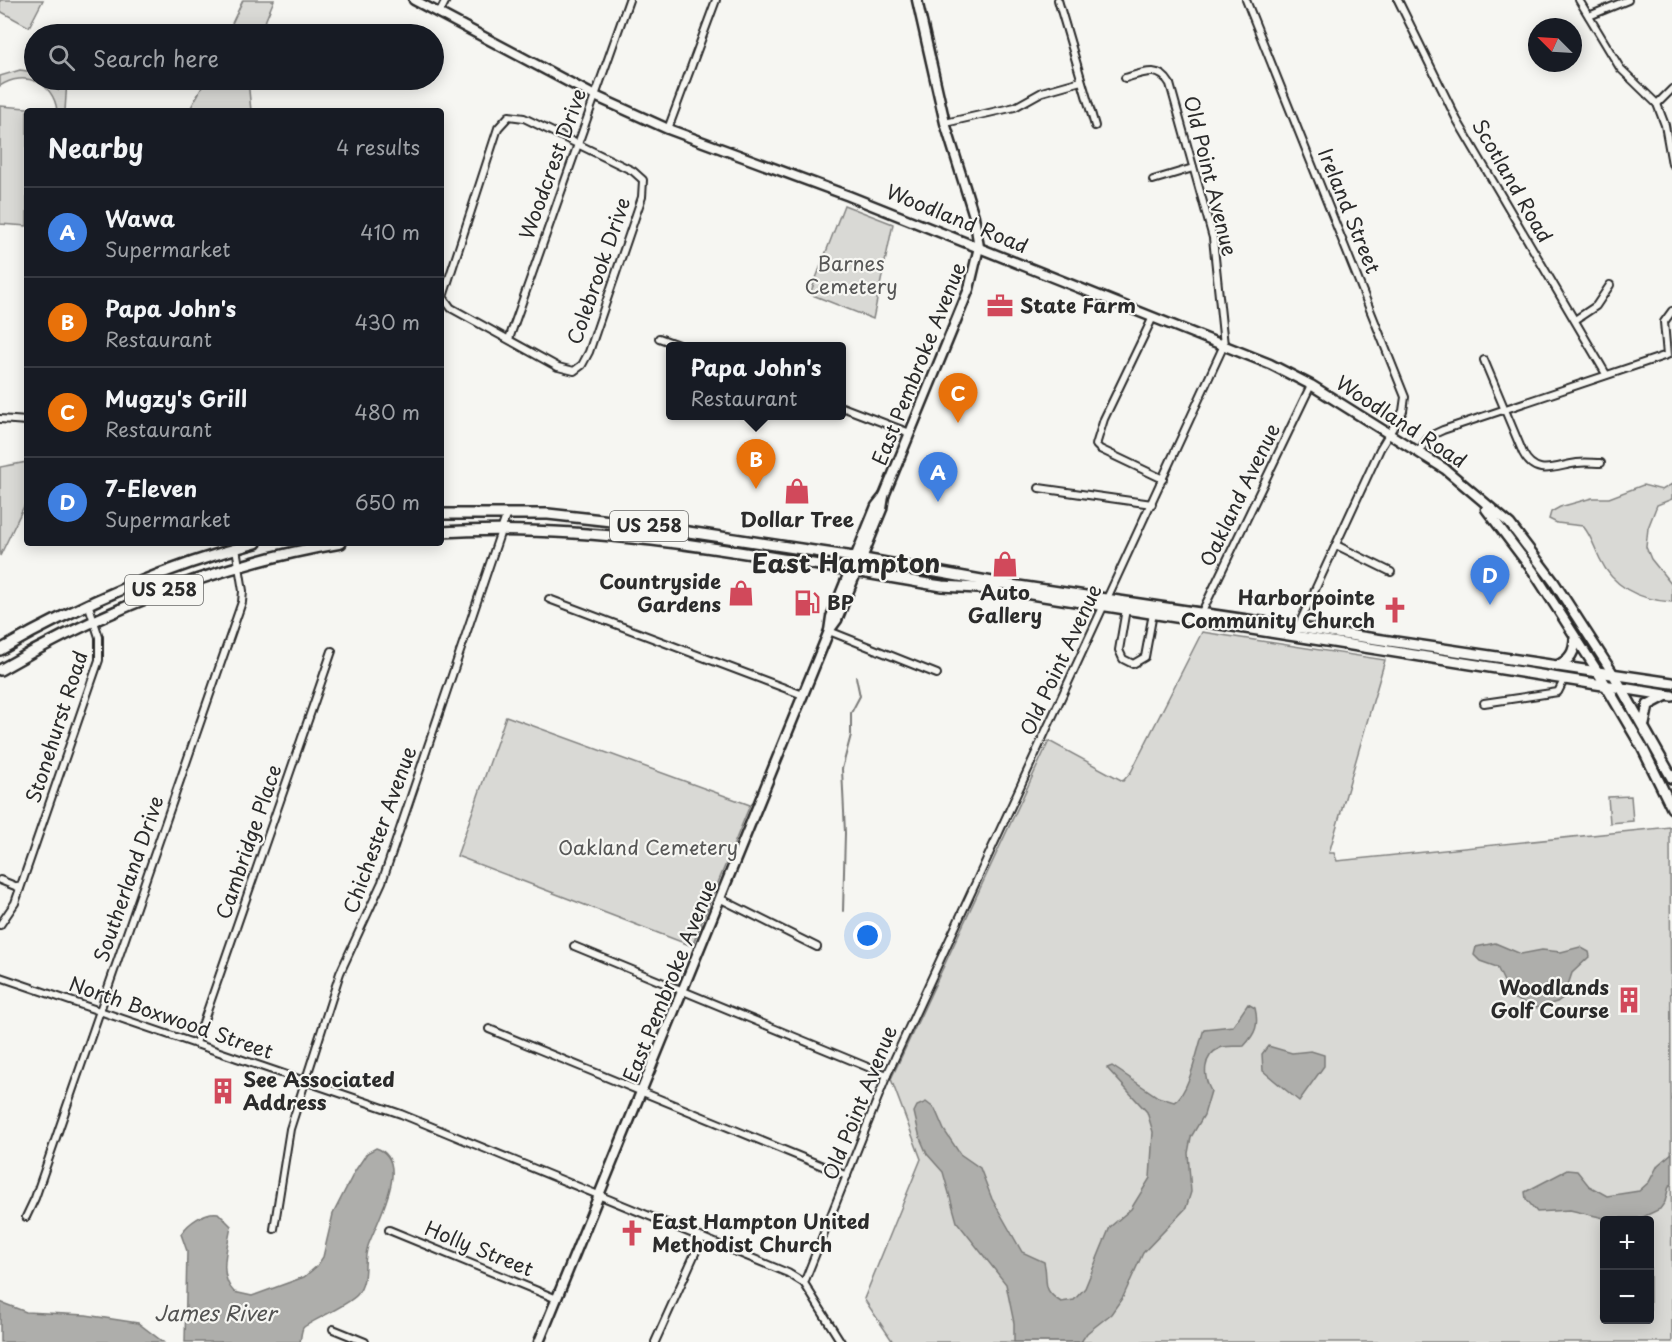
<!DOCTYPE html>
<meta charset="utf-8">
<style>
body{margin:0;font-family:"Playpen Sans",sans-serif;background:#242831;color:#f1f3f6}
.controls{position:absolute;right:18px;bottom:18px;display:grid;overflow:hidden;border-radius:6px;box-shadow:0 3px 15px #0003}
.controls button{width:54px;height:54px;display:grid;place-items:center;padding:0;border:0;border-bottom:2px solid #363941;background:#171b24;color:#f1f3f6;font:30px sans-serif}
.compass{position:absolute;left:1528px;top:18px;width:54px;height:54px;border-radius:50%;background:#171b24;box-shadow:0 3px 15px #0003;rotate:294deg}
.you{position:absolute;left:868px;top:936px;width:21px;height:21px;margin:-15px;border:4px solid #fff;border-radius:50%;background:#1a73e8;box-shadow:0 0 0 9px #1a73e833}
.badge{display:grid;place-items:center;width:39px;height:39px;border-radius:50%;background:#ea580c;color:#fff;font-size:20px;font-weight:700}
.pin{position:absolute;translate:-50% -50px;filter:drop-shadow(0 2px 3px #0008)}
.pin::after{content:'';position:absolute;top:32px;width:21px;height:18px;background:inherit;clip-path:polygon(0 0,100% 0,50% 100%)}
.popup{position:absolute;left:666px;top:342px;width:180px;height:78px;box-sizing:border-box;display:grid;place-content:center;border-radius:6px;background:#171b24;filter:drop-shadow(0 2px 4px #0005);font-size:20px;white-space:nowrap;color:#9ea1a6}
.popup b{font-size:22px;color:#f1f3f6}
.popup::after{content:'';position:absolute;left:50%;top:100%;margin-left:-12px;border:12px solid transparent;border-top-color:#171b24}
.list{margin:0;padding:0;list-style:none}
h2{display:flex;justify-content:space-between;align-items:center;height:78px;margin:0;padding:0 24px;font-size:26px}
h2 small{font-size:20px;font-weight:400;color:#9ea1a6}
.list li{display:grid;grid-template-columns:39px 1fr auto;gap:18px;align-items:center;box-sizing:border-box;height:90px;padding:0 24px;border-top:2px solid #363941}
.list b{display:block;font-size:22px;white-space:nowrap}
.list p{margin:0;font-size:20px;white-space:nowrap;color:#9ea1a6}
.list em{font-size:20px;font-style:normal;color:#9ea1a6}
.icon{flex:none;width:33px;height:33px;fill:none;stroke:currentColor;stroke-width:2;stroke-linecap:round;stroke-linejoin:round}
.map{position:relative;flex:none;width:1672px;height:1342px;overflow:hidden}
.search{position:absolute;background:#171b24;box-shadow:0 3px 15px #0003;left:24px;top:24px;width:420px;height:66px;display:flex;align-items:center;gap:15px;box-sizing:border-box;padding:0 21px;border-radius:33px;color:#9ea1a6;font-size:22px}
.panel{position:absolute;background:#171b24;box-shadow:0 3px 15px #0003;left:24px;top:108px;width:420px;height:438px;border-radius:6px}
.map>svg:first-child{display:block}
.green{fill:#d9d9d5;stroke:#828280;stroke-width:1.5;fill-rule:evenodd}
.water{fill:#aeaeab;stroke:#7a7a78;stroke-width:1.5}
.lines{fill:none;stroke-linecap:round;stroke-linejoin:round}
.stream{stroke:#7a7a78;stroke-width:2}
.street-casing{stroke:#2b2b2b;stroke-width:10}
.secondary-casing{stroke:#2b2b2b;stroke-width:13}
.primary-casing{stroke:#2b2b2b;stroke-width:14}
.street{stroke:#f6f6f2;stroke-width:6}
.secondary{stroke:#f6f6f2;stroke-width:8}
.primary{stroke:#f6f6f2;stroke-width:9}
.labels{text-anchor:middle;stroke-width:4.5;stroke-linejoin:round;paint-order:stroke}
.shield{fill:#f6f6f2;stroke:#686867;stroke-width:1.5}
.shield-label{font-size:18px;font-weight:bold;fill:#2b2b2b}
.street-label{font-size:20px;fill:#2b2b2b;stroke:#f6f6f2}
.park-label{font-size:20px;fill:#565656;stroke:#f6f6f2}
.poi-label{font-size:20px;font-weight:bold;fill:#2b2b2b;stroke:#f6f6f2;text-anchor:start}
.water-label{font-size:21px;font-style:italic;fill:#525251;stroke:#f6f6f2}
.district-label{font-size:26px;font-weight:bold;fill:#2b2b2b;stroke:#f6f6f2}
</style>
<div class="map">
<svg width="1672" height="1342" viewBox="0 0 1672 1342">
<rect width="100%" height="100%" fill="#f6f6f2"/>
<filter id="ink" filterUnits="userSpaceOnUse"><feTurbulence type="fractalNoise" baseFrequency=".0167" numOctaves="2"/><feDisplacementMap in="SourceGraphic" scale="12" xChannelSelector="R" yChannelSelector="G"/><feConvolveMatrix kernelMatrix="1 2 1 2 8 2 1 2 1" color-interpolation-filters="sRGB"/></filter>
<g filter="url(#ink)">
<g class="green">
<polygon points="0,0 43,0 29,27 0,11"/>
<polygon points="243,0 274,0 260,34 227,34"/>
<path d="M20 70 34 72V80H48L58 90 59 80H67L65 111H57C54 82 24 70 0 86V76Z"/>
<polygon points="206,80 248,80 251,111 189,111"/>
<polygon points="0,106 54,110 27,111 27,226 0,224"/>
<polygon points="844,205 893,224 873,319 810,294"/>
<polygon points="27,462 27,500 0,556 0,467"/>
<path d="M1672 484V499L1657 505 1648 528 1646 547 1651 559 1672 585V602C1641 600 1614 589 1600 559 1594 547 1592 537 1583 526L1557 523 1549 519 1551 512 1560 507 1592 498H1609L1643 485 1662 490Z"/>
<path d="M1202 632 1385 660 1329 853H1334L1337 861 1670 827 1672 1342H893L864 1299 921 1159 891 1079 1049 741 1123 781 1131 772ZM1604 1220H1650V1320H1604Z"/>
<polygon points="506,716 750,805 692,946 457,856"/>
<polygon points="1631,796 1633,821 1610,823 1608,797"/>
</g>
<g class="water">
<polygon points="1495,943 1521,954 1542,950 1561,952 1580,947 1589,952 1590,956 1572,973 1564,997 1557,1002 1536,1008 1512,998 1497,967 1480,961 1474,955 1476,947"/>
<path d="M1248 1004 1255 1008C1259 1025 1256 1033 1244 1046 1237 1047 1225 1045 1220 1048 1202 1056 1203 1077 1211 1091L1204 1115 1191 1137 1188 1153 1191 1192 1186 1208 1143 1253 1123 1297 1111 1314 1087 1333 1081 1342H1014V1323L1006 1284 957 1222 943 1172 927 1154 920 1138 914 1112 917 1106 926 1102 935 1109 944 1130 960 1154 980 1168 992 1199 1022 1252 1044 1262C1049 1282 1040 1289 1061 1302L1074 1300 1085 1288 1110 1227 1131 1209 1150 1178 1153 1132 1147 1112 1107 1068 1112 1066 1158 1097 1174 1102C1189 1094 1198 1047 1204 1029L1233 1026Z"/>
<polygon points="1268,1046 1292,1053 1311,1051 1324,1055 1324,1066 1299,1101 1263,1071 1262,1054"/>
<path d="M376 1148C413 1160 376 1223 368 1246 362 1263 369 1280 357 1295 347 1306 305 1324 303 1328 301 1332 301 1338 300 1342H185L187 1251 181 1234C188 1223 205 1211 218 1213L231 1226C228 1247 217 1274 234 1292L252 1296 304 1277 317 1266 323 1257 333 1214 355 1171 367 1153Z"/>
<polygon points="1672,1153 1672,1184 1669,1186 1665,1202 1660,1209 1641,1218 1604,1218 1570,1210 1537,1212 1526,1199 1525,1192 1567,1170 1577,1171 1589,1186 1607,1196 1639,1191 1649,1182 1658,1165"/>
<polygon points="0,1302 26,1312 86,1315 138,1323 163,1342 0,1342"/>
</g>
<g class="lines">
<polyline class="stream" points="843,911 845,833 842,769 851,735 851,713 860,696 856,677"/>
<g class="street-casing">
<g id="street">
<polyline points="1058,0 1095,126"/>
<polyline points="1246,0 1405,397 1403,411 1380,449 1296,631"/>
<polyline points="1398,0 1457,120 1606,374"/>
<polyline points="1579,0 1620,68 1657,104 1665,125 1672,164"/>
<polyline points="439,14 446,0"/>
<polyline points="1589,16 1628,0"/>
<polyline points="1657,104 1672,89"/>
<polygon points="509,116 524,118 633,171 643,180 642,197 589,352 582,365 574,371 558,367 451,308 443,297 498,128"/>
<polyline points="945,123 1015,107 1042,92 1081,81"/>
<polyline points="668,129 716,0"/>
<polyline points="1153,180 1193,168"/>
<polyline points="1153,317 1104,419 1096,445 1100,449 1163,479"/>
<polyline points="1575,320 1596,306 1610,285"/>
<polyline points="659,338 681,346"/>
<polyline points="509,339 629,0"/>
<path d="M1484 360 1523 453C1536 478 1555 466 1577 463 1585 462 1593 463 1601 463"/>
<polyline points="842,407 910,433"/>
<polyline points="0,419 27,421"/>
<polyline points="1418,452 1430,436 1443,430 1667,355 1664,322 1672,311"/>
<polyline points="1039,488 1152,504"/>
<polyline points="1336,545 1391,572"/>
<polyline points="549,599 803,695"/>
<polyline points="1126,609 1119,650 1123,659 1133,664 1145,657 1153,613"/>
<polyline points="1201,614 1311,385"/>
<polyline points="829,631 937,674"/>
<polyline points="1484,703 1558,692 1564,680"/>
<polyline points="0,880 20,888"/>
<polyline points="721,899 817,947"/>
<polyline points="0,925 15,903 99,660 99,637 88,603"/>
<polyline points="574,946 887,1075"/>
<polyline points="0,977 401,1114 788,1273 804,1283 841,1342"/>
<polyline points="489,1029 847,1176"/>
<polyline points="196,1043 332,651"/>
<polyline points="26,1217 35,1198 242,602 243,591 236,548"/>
<polyline points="274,1229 290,1129 340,973 382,882 507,513"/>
<polyline points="389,1230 557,1299"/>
<path d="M804 1283 887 1075 1224 345 1213 238 1170 84C1159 65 1143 73 1125 78"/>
<polyline points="333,1329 365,1342"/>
<polyline points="655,1342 702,1238"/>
</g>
</g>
<g class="secondary-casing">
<g id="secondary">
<polyline points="414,0 595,96 668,129 849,196 1270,364 1311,385 1445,469 1510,524 1554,582 1614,675"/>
<polyline points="1486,509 1533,571 1598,672"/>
<polyline points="829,631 831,617 876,506 884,496 969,289 979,247 974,216 945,123 917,0"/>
<polyline points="539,1342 829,631 837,620 882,509 884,496"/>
</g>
</g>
<g class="primary-casing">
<g id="primary">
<polyline points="441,514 548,514 629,523 847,556 998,583 1672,683"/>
<path d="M441 532C608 522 778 559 942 586L996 589"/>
<polyline points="1012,591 1672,696"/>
<path d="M0 650C82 603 165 567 256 543"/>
<path d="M1557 666C1570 660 1575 652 1575 638"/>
<path d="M0 670C107 608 218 564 341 543"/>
<polyline points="1598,672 1642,747 1672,808"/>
<polyline points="1614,675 1672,778"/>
<polyline points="1644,724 1648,705 1665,696"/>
</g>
</g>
<use href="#street" class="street"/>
<use href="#secondary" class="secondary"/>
<use href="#primary" class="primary"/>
</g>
</g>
<defs>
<g id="office-bare" transform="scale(2.07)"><path d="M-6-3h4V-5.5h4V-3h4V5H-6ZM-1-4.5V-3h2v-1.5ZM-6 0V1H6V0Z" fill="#d1495b" stroke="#f6f6f2" stroke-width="2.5" paint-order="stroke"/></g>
<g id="shop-bare" transform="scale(2.07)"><path d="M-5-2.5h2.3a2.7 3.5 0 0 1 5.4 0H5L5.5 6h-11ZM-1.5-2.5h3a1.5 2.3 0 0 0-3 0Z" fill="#d1495b" stroke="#f6f6f2" stroke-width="2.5" paint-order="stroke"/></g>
<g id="fuel-bare" transform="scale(2.07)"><path d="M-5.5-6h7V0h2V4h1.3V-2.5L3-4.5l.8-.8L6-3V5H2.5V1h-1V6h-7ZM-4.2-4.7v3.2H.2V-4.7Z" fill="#d1495b" stroke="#f6f6f2" stroke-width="2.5" paint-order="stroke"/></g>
<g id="church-bare" transform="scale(2.07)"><path d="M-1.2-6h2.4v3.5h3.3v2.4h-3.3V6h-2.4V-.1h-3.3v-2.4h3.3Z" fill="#d1495b" stroke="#f6f6f2" stroke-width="2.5" paint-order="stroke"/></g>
<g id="building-bare" transform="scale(2.07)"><path d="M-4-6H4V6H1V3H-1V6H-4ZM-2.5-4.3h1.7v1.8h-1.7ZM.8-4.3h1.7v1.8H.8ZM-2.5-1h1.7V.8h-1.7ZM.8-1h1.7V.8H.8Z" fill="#d1495b" stroke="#f6f6f2" stroke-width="2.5" paint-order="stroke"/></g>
</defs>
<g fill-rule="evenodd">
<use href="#office-bare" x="1000" y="306"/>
<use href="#shop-bare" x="797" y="491"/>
<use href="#shop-bare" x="1005" y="564"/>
<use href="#shop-bare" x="741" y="593"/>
<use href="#fuel-bare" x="807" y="603"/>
<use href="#church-bare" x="1395" y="610"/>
<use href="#building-bare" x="1629" y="1000"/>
<use href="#building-bare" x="223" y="1091"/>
<use href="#church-bare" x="632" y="1233"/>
</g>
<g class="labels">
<g class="shield">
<rect x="610" y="511" width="78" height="30" rx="4.5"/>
<rect x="125" y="575" width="78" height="30" rx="4.5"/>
</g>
<g class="shield-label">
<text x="649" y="532">US 258</text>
<text x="164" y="596">US 258</text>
</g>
<g class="street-label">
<text transform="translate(553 164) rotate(-70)" y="7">Woodcrest Drive</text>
<text transform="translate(1210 176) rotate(76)" y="7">Old Point Avenue</text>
<text transform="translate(1512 181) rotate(60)" y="7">Scotland Road</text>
<text transform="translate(1349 211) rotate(68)" y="7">Ireland Street</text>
<text transform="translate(957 219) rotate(22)" y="7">Woodland Road</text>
<text transform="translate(599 271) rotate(-71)" y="7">Colebrook Drive</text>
<text transform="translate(919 364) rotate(-68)" y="7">East Pembroke Avenue</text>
<text transform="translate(1401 422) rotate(33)" y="7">Woodland Road</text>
<text transform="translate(1240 495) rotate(-64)" y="7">Oakland Avenue</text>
<text transform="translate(1061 660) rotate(-65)" y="7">Old Point Avenue</text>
<text transform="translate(57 727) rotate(-72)" y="7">Stonehurst Road</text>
<text transform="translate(380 830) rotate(-70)" y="7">Chichester Avenue</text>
<text transform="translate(249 842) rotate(-71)" y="7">Cambridge Place</text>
<text transform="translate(129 879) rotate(-71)" y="7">Southerland Drive</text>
<text transform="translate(670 981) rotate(-68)" y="7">East Pembroke Avenue</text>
<text transform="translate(171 1018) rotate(19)" y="7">North Boxwood Street</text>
<text transform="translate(860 1103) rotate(-68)" y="7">Old Point Avenue</text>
<text transform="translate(479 1249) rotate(22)" y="7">Holly Street</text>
</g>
<g class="park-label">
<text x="851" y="271">Barnes<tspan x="851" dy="23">Cemetery</tspan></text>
<text x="648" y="855">Oakland Cemetery</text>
</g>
<g class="poi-label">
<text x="1020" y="313">State Farm</text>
<text x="797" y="527" text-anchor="middle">Dollar Tree</text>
<text x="721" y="589" text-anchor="end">Countryside<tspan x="721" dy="23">Gardens</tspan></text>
<text x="1005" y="600" text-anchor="middle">Auto<tspan x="1005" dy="23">Gallery</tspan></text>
<text x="1375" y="605" text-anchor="end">Harborpointe<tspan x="1375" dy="23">Community Church</tspan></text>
<text x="827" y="610">BP</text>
<text x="1609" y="995" text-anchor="end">Woodlands<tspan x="1609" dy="23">Golf Course</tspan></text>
<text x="243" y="1087">See Associated<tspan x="243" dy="23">Address</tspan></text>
<text x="652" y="1229">East Hampton United<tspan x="652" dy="23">Methodist Church</tspan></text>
</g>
<g class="water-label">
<text x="215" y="1321">James River</text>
</g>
<g class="district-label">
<text x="846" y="573">East Hampton</text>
</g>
</g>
</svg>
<div class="controls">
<button>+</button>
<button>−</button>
</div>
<svg class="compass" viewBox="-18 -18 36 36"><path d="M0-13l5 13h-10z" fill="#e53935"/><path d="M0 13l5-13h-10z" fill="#9ea1a6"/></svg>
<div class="you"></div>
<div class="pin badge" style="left:938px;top:502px;background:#3f7fe0">A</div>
<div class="pin badge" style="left:756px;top:489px;background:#e8710a">B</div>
<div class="popup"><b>Papa John's</b>Restaurant</div>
<div class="pin badge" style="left:958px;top:423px;background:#e8710a">C</div>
<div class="pin badge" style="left:1490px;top:605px;background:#3f7fe0">D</div>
<div class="search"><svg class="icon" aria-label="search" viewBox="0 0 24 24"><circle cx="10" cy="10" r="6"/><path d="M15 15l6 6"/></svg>Search here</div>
<section class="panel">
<h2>Nearby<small>4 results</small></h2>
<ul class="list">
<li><span class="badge" style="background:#3f7fe0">A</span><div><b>Wawa</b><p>Supermarket</p></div><em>410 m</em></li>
<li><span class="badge" style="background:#e8710a">B</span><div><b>Papa John's</b><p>Restaurant</p></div><em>430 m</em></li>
<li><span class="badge" style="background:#e8710a">C</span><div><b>Mugzy's Grill</b><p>Restaurant</p></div><em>480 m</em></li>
<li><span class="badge" style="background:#3f7fe0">D</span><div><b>7-Eleven</b><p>Supermarket</p></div><em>650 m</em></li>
</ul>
</section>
</div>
